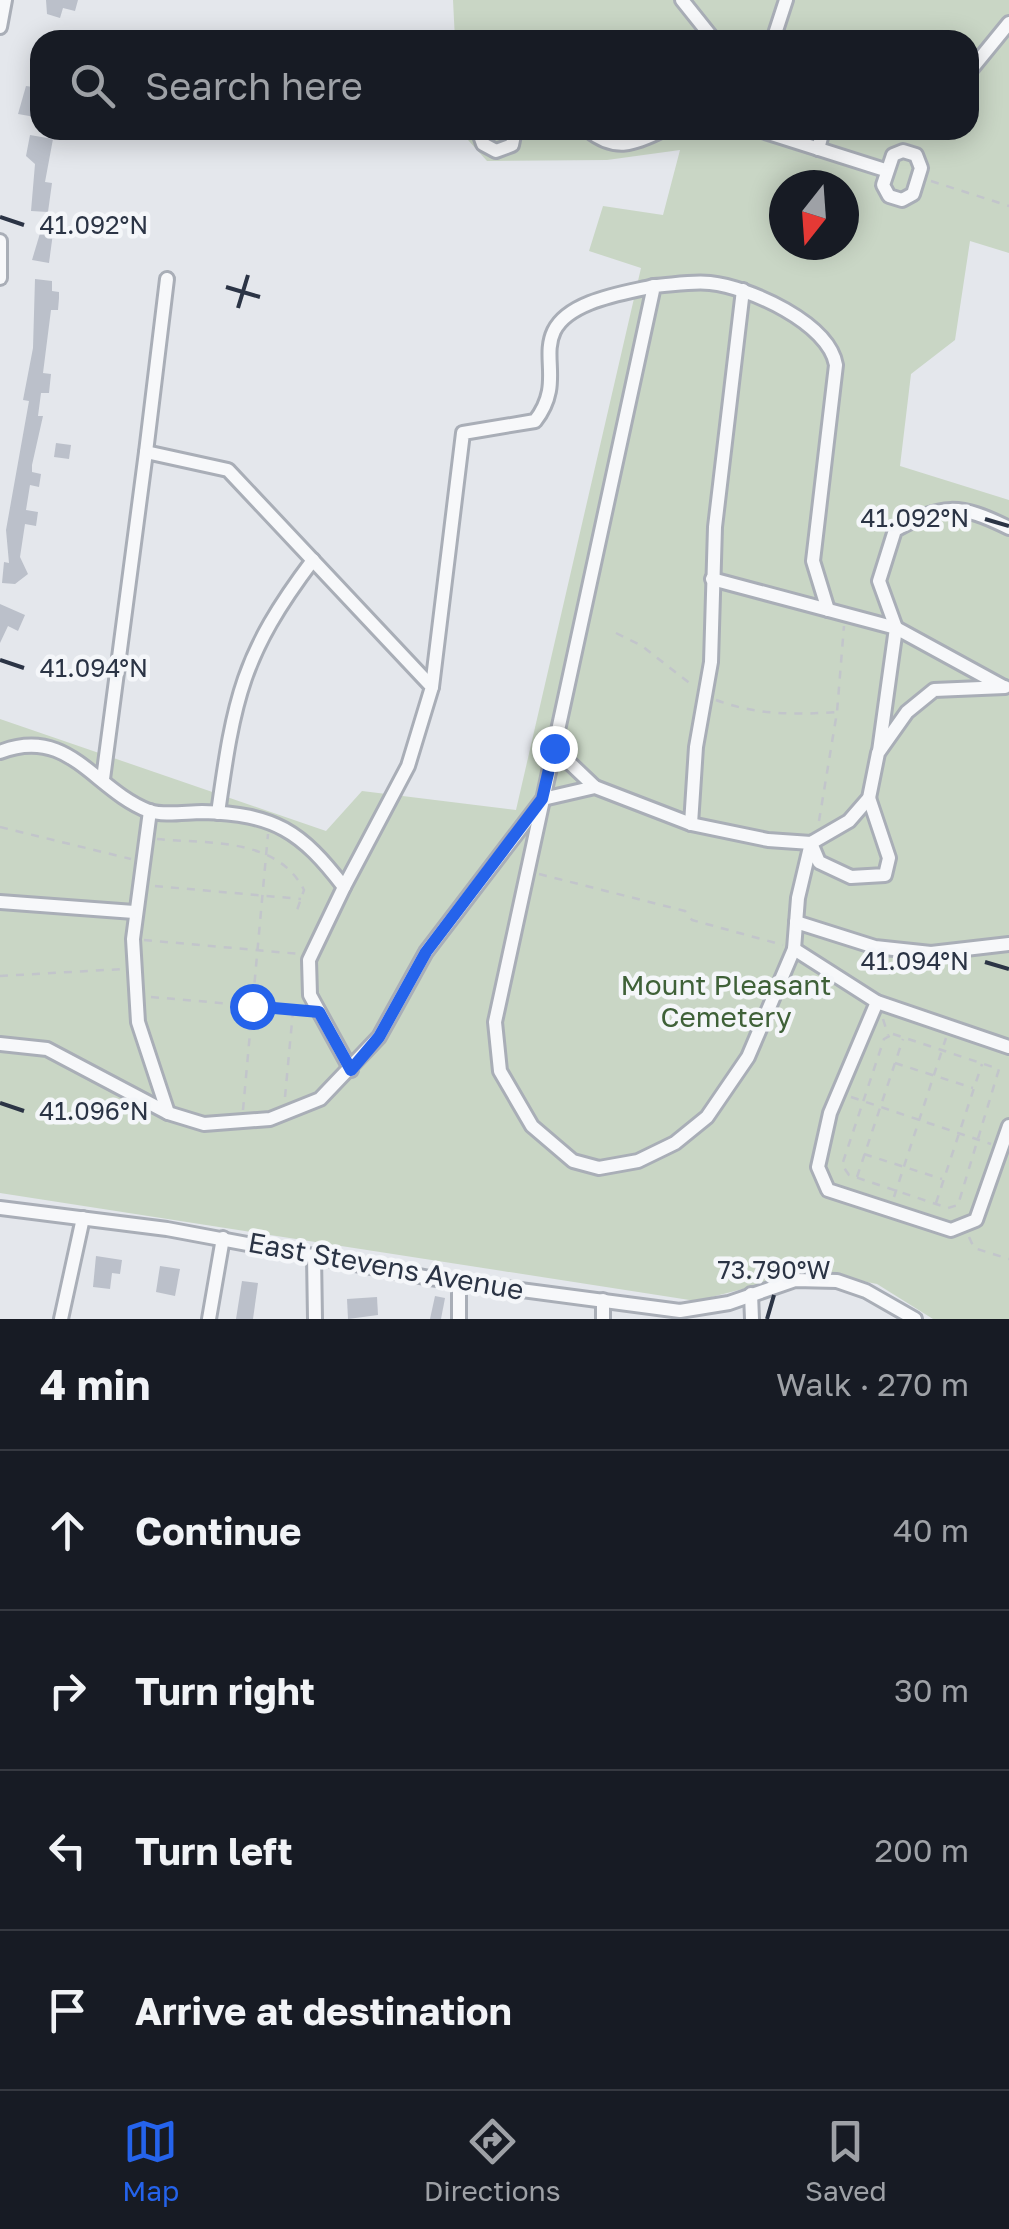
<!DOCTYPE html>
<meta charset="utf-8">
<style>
body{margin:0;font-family:"Golos Text",sans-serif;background:#20242c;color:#f1f3f6}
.compass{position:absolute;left:769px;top:170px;width:90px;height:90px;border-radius:50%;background:#171b24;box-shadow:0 5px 25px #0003;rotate:197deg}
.stop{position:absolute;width:30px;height:30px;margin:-22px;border:8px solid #2563eb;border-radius:50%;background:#fff}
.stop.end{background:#2563eb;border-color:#fff;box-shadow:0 2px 10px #0008}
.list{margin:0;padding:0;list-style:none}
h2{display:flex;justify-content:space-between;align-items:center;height:130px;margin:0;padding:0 40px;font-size:42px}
h2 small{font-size:32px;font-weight:400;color:#9ea1a6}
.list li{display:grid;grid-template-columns:65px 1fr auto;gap:30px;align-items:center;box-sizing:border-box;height:160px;padding:0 40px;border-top:2px solid #363941}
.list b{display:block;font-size:38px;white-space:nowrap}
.list em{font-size:32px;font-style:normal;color:#9ea1a6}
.icon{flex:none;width:55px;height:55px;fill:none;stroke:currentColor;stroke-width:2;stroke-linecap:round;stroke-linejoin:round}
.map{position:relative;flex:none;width:1009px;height:1319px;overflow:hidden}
.search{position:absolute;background:#171b24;box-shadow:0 5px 25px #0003;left:30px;right:30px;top:30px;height:110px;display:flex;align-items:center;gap:25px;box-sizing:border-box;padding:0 35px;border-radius:30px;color:#9ea1a6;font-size:38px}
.sheet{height:770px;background:#171b24}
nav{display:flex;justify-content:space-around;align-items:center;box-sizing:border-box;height:140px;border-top:2px solid #363941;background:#171b24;font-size:28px;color:#9ea1a6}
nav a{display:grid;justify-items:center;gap:5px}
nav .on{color:#2563eb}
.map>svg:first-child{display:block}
.green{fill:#c9d6c5;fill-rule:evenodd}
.building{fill:#bbc0ca}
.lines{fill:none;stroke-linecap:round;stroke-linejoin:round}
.minor-casing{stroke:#a9aeb7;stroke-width:18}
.path{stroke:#c2c5cb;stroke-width:2.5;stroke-dasharray:8 8;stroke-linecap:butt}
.minor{stroke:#f7f8fa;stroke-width:12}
.route{stroke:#2563eb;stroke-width:12}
.ticks{fill:none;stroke:#2b3445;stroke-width:4}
.labels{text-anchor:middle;stroke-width:9;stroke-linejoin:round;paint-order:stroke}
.park-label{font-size:28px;fill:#3f6138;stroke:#f4f6f9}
.street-label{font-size:28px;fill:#2b3445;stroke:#f4f6f9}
.ticks-label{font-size:25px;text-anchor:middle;fill:#2b3445;stroke:#f4f6f9;stroke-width:9;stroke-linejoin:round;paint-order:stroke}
</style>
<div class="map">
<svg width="1009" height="1319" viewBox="0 0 1009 1319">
<rect width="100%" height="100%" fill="#e4e7ec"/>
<path class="green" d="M453 0H1009V253L970 241 955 340 911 374 900 466 1009 500V1319H933L877 1284 813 1271 696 1301 0 1193V719L326 831 362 791 516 810 641 268 589 251 603 206 663 215 680 150 607 160 487 161 459 130H969V40H455ZM784 185H844V245H784Z"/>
<g class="building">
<polygon points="46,0 78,0 75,11 63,8 60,18 47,14"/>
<polygon points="26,86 40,88 35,117 18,114"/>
<polygon points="30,135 53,139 45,182 52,183 48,212 31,211 35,164 26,156"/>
<polygon points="41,230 53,233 49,263 32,260"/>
<polygon points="35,279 52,281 52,291 59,292 59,298 58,310 51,310 43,373 51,374 49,393 41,393 38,416 43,416 32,465 32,472 41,474 39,487 30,485 26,510 38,512 36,526 25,524 20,557 28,574 15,584 2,583 4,562 9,563 6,530 29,401 23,400 33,348"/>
<polygon points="56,443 71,445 69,459 54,457"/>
<polygon points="0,604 25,615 18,631 8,626 0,643"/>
<polygon points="96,1256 122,1260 120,1274 112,1273 110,1289 93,1287"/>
<polygon points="160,1266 180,1269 175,1296 156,1292"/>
<polygon points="242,1281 258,1283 253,1319 236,1319"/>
<polygon points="435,1296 445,1298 441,1319 430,1319"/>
<polygon points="377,1297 378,1315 348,1319 347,1299"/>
</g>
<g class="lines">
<g class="minor-casing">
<g id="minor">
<polyline points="682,0 714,40"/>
<polyline points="0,27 5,0"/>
<polyline points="773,40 786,0"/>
<polyline points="969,72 1009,23"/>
<polyline points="478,130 483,144 496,151 512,145 515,130"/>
<path d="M588 130C615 152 635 144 663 130"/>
<polyline points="759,130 885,170"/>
<polyline points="818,149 823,130"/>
<polygon points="903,151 916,155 921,168 913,194 902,200 889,196 883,185 893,155"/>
<polyline points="0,241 0,278"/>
<polyline points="146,452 167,279"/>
<polyline points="712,579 896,628 1002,686"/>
<path d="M828 610 813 561 836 365C829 323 749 287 710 283 692 281 672 285 654 286L495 1022 500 1071 532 1126 573 1161 599 1168 638 1161 675 1143 707 1117 748 1057 794 949 798 898 811 843 819 862 851 877 885 875 889 858 869 798"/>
<path d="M432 687 463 433 535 421C563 385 541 358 554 331 569 300 626 293 654 286"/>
<polyline points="554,748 595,787"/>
<path d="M879 751 896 628 879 581 895 530C942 504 959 503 1009 528"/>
<path d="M0 752C69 725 94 790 149 811 163 816 187 812 202 812 275 814 301 831 344 887L309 960 310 995 351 1070"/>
<polyline points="103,779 146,452 228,470 432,687 408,766 344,887"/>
<polyline points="150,811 133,939 138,1022 168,1113"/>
<path d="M218 813C234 698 242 654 313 560"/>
<polyline points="691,824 696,747 711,662 715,527 743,290"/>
<polyline points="0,902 134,912"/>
<polyline points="796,922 875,947 931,953 1009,944"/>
<polyline points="794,949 877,1002 1009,1047"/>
<polyline points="877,1002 830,1113 818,1167 828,1190 951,1230 976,1220 1009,1126"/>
<polyline points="0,1044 47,1049 168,1113 204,1124 270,1119 320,1099 379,1037 426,952 543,799 595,787 691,824 768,840 811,843 849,821 869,798 878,753 907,712 934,690 1005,687"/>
<polyline points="0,1208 167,1229 430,1278 680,1311 729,1303 795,1280 837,1281 866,1291 915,1319"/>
<polyline points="314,1255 315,1319"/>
<polyline points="459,1282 459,1319"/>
<polyline points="751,1294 752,1319"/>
<polyline points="603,1300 603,1319"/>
<polyline points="61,1319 83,1218"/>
<polyline points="209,1319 223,1238"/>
</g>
</g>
<g class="path">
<polyline points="931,181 1009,206"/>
<polyline points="616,633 642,646 692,685"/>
<path d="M716 700C756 715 794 715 837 712"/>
<polyline points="819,821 837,712 844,626"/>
<polyline points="0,827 131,859"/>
<path d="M157 839C209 844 277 837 304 890L295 916"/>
<polyline points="539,874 685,911 692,920 783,945"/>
<polyline points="155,886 301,899"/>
<polyline points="144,940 300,954"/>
<polyline points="0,976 123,969"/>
<polyline points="151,997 303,1010"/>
<polyline points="883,1019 888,1035"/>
<polygon points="893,1034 999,1069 958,1205 948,1208 849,1175 842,1165 884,1039"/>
<polyline points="895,1063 973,1088"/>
<polyline points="285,1097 293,1011"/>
<polyline points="851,1097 991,1144"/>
<polyline points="243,1110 268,834"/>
<polyline points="864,1154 942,1179"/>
<polyline points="857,1177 903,1039"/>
<polyline points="894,1197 946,1038"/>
<polyline points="936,1203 982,1064"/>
<polyline points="969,1237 974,1248 1009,1259"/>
</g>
<use href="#minor" class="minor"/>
</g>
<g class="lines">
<polyline class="route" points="252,1006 319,1012 351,1070 379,1037 426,952 542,799 554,748"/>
</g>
<path class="ticks" d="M0 217 24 225M226 287 260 297M238 308 248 275M985 519 1009 526M0 660 24 668M985 962 1009 969M0 1103 24 1111M767 1319 774 1295"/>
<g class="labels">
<g class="park-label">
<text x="726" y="995">Mount Pleasant<tspan x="726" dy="32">Cemetery</tspan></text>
</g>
<g class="street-label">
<text transform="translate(386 1266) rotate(10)" y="10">East Stevens Avenue</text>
</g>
</g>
<g class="ticks-label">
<text x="94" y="234">41.092°N</text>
<text x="915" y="527">41.092°N</text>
<text x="94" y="677">41.094°N</text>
<text x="915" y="970">41.094°N</text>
<text x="94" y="1120">41.096°N</text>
<text x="774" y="1279">73.790°W</text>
</g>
</svg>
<svg class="compass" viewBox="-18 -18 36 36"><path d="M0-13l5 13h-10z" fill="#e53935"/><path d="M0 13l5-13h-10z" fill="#9ea1a6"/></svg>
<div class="stop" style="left:252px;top:1006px"></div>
<div class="stop end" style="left:554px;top:748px"></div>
<div class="search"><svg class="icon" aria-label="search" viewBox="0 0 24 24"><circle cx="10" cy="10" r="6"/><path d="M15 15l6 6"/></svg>Search here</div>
</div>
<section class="sheet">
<h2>4 min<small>Walk · 270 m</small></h2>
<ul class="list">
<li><svg class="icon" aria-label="ahead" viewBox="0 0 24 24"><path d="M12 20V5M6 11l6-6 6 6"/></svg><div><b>Continue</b></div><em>40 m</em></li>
<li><svg class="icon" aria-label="right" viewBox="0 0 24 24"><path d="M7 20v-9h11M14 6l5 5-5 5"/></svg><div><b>Turn right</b></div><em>30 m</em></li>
<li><svg class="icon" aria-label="left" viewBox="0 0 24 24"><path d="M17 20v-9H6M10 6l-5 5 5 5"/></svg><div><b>Turn left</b></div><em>200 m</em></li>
<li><svg class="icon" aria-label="arrive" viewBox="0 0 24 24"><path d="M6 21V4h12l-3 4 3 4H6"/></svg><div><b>Arrive at destination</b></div></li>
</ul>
</section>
<nav>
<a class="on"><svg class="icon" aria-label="map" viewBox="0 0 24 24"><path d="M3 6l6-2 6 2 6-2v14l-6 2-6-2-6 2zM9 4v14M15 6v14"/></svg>Map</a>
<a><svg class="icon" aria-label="directions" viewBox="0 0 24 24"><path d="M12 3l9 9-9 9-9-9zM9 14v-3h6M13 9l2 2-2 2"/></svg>Directions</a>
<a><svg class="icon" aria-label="saved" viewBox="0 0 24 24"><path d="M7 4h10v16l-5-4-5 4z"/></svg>Saved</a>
</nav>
